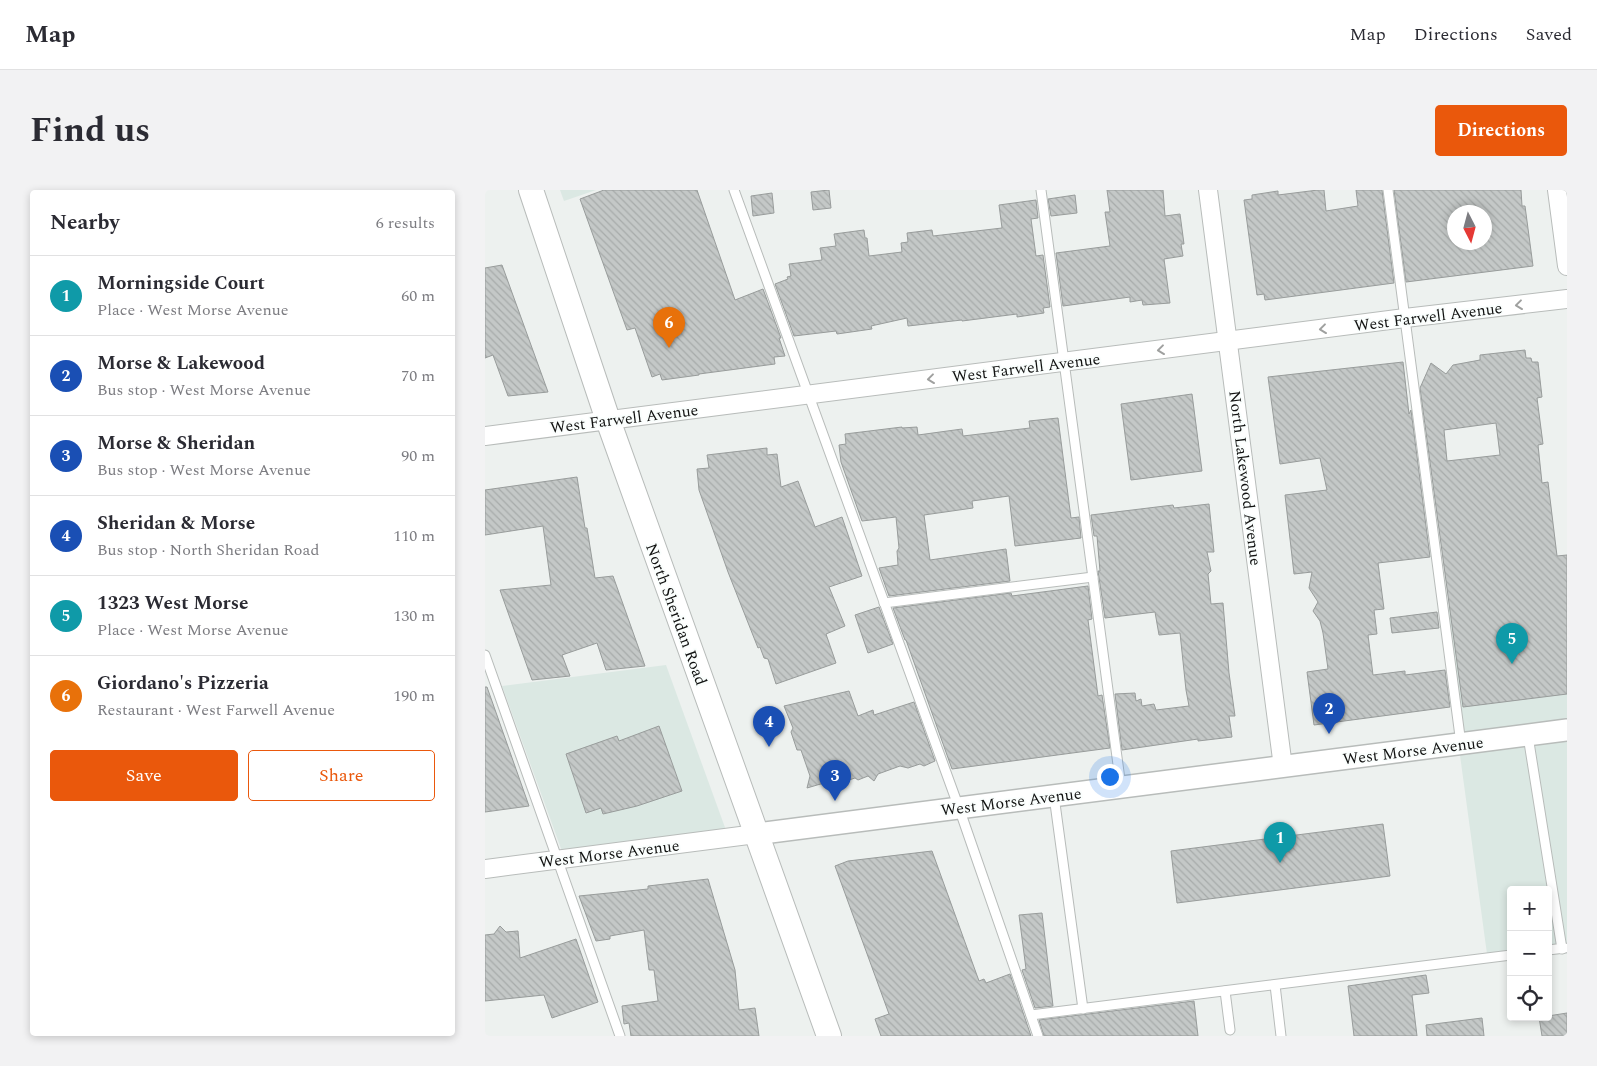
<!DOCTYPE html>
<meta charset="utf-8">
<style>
body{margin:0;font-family:Spectral,serif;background:#f2f2f3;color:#2b2b33}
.controls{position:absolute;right:15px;bottom:15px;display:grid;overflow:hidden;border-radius:5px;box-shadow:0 2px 8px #0003}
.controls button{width:45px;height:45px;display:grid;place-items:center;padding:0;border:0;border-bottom:1px solid #e1e1e2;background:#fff;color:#2b2b33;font:25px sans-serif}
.compass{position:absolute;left:962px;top:15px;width:45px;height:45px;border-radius:50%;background:#fff;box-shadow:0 2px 8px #0003;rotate:174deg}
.you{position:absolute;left:624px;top:586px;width:18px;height:18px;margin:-12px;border:4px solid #fff;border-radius:50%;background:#1a73e8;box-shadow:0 0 0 8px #1a73e833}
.badge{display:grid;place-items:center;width:32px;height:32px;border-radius:50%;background:#ea580c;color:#fff;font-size:16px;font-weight:700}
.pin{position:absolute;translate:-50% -41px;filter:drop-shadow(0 1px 2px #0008)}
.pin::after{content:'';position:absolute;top:26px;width:18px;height:15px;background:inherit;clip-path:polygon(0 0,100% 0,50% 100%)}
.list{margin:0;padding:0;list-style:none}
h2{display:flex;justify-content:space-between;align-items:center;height:65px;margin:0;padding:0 20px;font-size:21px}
h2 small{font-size:16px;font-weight:400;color:#7c7c81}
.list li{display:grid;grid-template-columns:32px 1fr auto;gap:15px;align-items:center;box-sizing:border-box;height:80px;padding:0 20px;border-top:1px solid #e1e1e2}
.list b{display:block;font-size:19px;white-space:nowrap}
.list p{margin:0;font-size:16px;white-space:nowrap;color:#7c7c81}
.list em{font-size:16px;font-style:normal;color:#7c7c81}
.actions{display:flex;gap:10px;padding:15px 20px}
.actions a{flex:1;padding:11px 0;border:1px solid #ea580c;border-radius:5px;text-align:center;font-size:18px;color:#ea580c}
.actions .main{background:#ea580c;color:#fff}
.icon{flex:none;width:28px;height:28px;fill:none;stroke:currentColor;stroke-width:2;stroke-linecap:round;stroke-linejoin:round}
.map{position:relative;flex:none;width:1082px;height:846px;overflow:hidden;border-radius:5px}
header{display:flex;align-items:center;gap:30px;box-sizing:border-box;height:70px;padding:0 25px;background:#fff;border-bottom:1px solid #e1e1e2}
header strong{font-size:24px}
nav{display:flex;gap:28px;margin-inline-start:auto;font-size:18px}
.intro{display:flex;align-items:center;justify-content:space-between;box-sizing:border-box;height:120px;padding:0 30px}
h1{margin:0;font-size:35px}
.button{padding:12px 22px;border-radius:5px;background:#ea580c;color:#fff;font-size:18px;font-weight:700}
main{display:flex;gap:30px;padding:0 30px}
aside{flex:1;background:#fff;border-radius:5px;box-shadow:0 2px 8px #0003}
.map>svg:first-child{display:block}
.built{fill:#dbe8e3}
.building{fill:url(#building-back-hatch);stroke:#989c9b;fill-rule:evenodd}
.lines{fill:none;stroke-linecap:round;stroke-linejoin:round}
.service-casing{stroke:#b8bcba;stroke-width:11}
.minor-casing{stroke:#b8bcba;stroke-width:20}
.tertiary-casing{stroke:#b8bcba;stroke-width:24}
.secondary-casing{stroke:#b8bcba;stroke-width:26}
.service{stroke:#fff;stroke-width:9}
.minor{stroke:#fff;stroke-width:18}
.tertiary{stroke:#fff;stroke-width:21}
.secondary{stroke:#fff;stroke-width:24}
.oneway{stroke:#9fa09f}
.labels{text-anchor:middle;stroke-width:4;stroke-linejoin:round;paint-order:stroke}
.street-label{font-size:16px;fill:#101110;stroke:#fafefd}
</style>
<header>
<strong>Map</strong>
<nav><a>Map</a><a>Directions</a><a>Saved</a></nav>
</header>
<div class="intro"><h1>Find us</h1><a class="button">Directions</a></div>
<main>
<aside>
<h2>Nearby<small>6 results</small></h2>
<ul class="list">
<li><span class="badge" style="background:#0f9aa8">1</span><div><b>Morningside Court</b><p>Place · West Morse Avenue</p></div><em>60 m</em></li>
<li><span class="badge" style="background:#1a4fb4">2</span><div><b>Morse &amp; Lakewood</b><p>Bus stop · West Morse Avenue</p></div><em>70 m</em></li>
<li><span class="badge" style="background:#1a4fb4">3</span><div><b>Morse &amp; Sheridan</b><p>Bus stop · West Morse Avenue</p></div><em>90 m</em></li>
<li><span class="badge" style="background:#1a4fb4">4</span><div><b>Sheridan &amp; Morse</b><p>Bus stop · North Sheridan Road</p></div><em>110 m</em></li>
<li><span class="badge" style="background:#0f9aa8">5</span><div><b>1323 West Morse</b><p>Place · West Morse Avenue</p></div><em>130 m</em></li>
<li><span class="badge" style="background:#e8710a">6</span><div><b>Giordano's Pizzeria</b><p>Restaurant · West Farwell Avenue</p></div><em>190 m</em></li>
</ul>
<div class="actions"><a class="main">Save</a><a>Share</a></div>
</aside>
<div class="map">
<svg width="1082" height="846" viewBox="0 0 1082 846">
<defs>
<pattern id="building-back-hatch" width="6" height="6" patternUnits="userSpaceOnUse" patternTransform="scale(1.25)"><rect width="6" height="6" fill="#c4c8c7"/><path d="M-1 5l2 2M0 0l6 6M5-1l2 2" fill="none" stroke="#a7abaa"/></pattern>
</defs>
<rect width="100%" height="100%" fill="#edf1ef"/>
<g class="built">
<polygon points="75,0 111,0 79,11"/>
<polygon points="1082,401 1082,754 1063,756 1063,700 1026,700 1026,761 1002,764 955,418"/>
<polygon points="181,475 242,643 78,664 17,496"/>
</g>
<g class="building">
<polygon points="119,0 212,0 250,110 278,99 296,148 294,148 300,166 289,167 290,174 214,184 214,185 177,190 175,184 167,187 150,138 142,140 95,9"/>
<polygon points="344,0 346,18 328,20 326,2"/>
<polygon points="622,0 678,0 680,26 695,24 699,54 696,54 698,66 679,69 685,113 658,115 657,110 645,112 645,107 578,116 571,63 625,56 620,22 625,22"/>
<polygon points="833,0 839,0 841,21 873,16 871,0 897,0 909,93 780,110 779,104 772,105 759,10 767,9 767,5 793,1 793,5"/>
<path d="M909 0H1036L1037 16H1040L1048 76 921 92ZM970 22H1000V52H970Z"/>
<polygon points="287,3 289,23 268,26 266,6"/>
<polygon points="590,5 592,23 566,26 563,9"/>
<polygon points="551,10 553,28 546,29 551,66 558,65 565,117 558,118 559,123 532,127 532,124 477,131 477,130 423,136 422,128 386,136 387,139 352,144 351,141 309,146 290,94 303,89 302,87 306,86 304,74 337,70 335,58 351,56 349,44 379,40 380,48 382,48 384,66 417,62 416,53 423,52 422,43 447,40 448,46 517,38 514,15"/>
<polygon points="17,75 63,202 23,206 8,165 0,168 0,78"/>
<path d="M1040 160 1041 168H1046L1047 172H1053L1057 207 1052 208 1058 254 1053 255 1057 293 1063 292 1072 366 1082 365V504L978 517 935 198 946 173 961 184 968 175 995 170V165ZM1011 233 1015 265 962 271 959 240Z"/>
<polygon points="918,172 924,224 926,220 945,367 893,373 899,419 889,420 892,444 883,445 888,485 920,481 920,485 960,480 965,517 829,535 822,482 843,479 838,443 835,431 828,421 833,412 824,398 827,382 809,384 800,305 842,300 835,268 795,274 783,187"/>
<polygon points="707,204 717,281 646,290 636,214"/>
<polygon points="573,228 586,328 594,327 596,348 530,356 524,306 487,311 488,318 439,325 445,370 521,359 525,391 404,406 394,378 413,375 412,361 414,358 411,327 377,331 356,272 354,255 361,254 360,244 417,237 417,238 432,237 433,245 477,239 478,246 545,238 544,231"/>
<polygon points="282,258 282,265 292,264 296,297 313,291 330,337 357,327 377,386 344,397 360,436 341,444 351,473 291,494 283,469 279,468 275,457 273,458 243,382 214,300 212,279 224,278 222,265"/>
<polygon points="92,287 100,338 102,338 110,388 128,386 160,476 121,480 112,453 77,465 85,486 47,490 15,400 66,395 58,336 0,345 0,300"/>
<polygon points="724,314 729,362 722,362 726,381 723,384 726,414 738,413 744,483 750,526 744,526 747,547 713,551 713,549 637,560 630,504 650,503 651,511 656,509 657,516 669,514 671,520 704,516 701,500 695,443 674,445 670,422 620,428 613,381 615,381 612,346 609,346 606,325 688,315 689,318"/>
<polygon points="603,396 607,429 603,430 613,506 617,505 625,558 467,579 421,450 420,450 408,418 526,403 527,406"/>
<polygon points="394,417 408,454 383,463 370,425"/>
<polygon points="952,422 954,438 907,443 905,428"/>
<polygon points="0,497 2,497 44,616 0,622"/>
<polygon points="364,501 373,526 388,520 389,525 429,512 450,571 439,576 435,574 423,578 415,576 393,584 389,591 383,586 373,590 370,588 361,591 356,588 322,598 325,586 316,560 312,560 306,542 308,538 299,516"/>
<polygon points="174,536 197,601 152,616 118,624 116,618 101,623 81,564 132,546 134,551"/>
<polygon points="898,634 905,686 692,713 686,661"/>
<polygon points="447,661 494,791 499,789 501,793 525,784 546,846 396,846 390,829 404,824 350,676 363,671"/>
<polygon points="223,689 250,780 254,820 270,818 274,846 146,846 144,833 139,834 137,816 173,811 169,780 164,780 159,740 125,746 125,749 111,751 94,706 163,699 163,696"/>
<polygon points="557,723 568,816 550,818 537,780 541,779 534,725"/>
<polygon points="15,736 21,742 33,741 35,768 91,749 113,812 67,828 59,805 0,811 0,745 9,744"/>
<polygon points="941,785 944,803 927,805 932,846 869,846 863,796"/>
<polygon points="709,811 713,846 559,846 554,830"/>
<polygon points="1082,823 1082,846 1057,846 1054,827 1063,827 1063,826"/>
<polygon points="997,828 999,846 942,846 941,835"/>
</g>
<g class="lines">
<g class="service-casing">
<g id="service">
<polyline points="249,0 474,618 553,846"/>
<polyline points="556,0 636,597"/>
<polyline points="903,0 976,554"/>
<polyline points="399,413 608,387"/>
<polyline points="0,465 135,846"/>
<polyline points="1043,546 1077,759"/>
<polyline points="569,606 598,819"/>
<polyline points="1063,760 1080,758"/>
<polyline points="790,795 796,846"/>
<polyline points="740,801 745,840"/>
<polyline points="546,825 1026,765"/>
</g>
</g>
<g class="minor-casing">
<g id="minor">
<polyline points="723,0 798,577"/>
<polyline points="1072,0 1082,76"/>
<polyline points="0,246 920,128 1082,109"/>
<polyline points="0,679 271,644"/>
</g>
</g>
<g class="tertiary-casing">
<polyline id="tertiary" points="271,644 1082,540"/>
</g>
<g class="secondary-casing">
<polyline id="secondary" points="46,0 123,230 344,846"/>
</g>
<use href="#service" class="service"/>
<use href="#minor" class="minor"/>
<use href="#tertiary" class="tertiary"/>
<use href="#secondary" class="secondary"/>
</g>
<defs><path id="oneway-chevron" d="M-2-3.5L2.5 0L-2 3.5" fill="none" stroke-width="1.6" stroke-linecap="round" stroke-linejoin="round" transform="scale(1.25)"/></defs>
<g class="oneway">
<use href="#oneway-chevron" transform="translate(1034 115) rotate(173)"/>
<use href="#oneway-chevron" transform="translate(838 139) rotate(173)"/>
<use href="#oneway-chevron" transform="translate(676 160) rotate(173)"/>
<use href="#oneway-chevron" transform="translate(446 189) rotate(173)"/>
</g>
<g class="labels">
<g class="street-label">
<text transform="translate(943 126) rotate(-7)" y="6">West Farwell Avenue</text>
<text transform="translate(541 177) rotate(-7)" y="6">West Farwell Avenue</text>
<text transform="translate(139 228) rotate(-7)" y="6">West Farwell Avenue</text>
<text transform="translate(761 288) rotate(83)" y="6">North Lakewood Avenue</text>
<text transform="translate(192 424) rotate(70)" y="6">North Sheridan Road</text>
<text transform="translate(928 560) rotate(-7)" y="6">West Morse Avenue</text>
<text transform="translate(526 611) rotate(-7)" y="6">West Morse Avenue</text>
<text transform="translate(124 663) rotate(-7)" y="6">West Morse Avenue</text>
</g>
</g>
</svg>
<div class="controls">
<button>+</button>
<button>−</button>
<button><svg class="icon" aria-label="locate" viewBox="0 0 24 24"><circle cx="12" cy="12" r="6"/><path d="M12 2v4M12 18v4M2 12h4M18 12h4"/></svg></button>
</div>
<svg class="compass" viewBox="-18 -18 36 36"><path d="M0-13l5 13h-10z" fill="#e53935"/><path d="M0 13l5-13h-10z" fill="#7c7c81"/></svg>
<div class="you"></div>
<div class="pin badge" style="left:795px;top:673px;background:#0f9aa8">1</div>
<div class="pin badge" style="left:844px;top:544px;background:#1a4fb4">2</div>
<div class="pin badge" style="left:350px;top:611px;background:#1a4fb4">3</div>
<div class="pin badge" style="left:284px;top:557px;background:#1a4fb4">4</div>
<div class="pin badge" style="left:1027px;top:474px;background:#0f9aa8">5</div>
<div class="pin badge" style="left:184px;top:158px;background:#e8710a">6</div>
</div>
</main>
